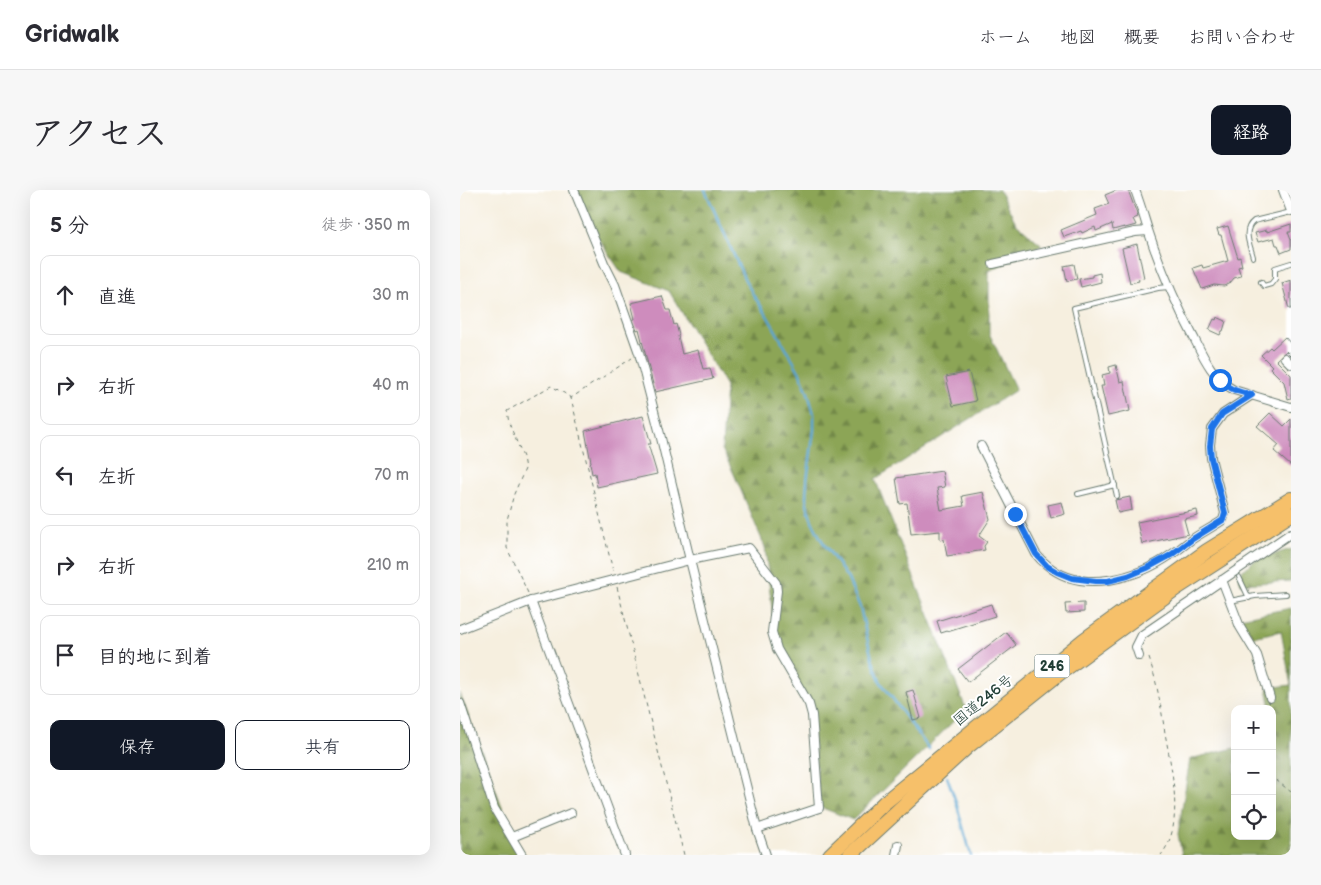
<!DOCTYPE html>
<html lang="ja">
<meta charset="utf-8">
<style>
body{margin:0;font-family:"Balsamiq Sans","Klee One",sans-serif;background:#f7f7f7;color:#2b2b33}
.controls{position:absolute;right:15px;bottom:15px;display:grid;overflow:hidden;border-radius:10px;box-shadow:0 5px 20px #0002}
.controls button{width:45px;height:45px;display:grid;place-items:center;padding:0;border:0;border-bottom:1px solid #e1e1e2;background:#fff;color:#2b2b33;font:25px sans-serif}
.stop{position:absolute;width:15px;height:15px;margin:-11px;border:4px solid #1a73e8;border-radius:50%;background:#fff}
.stop.end{background:#1a73e8;border-color:#fff;box-shadow:0 1px 5px #0008}
.list{margin:0;padding:0;list-style:none}
h2{display:flex;justify-content:space-between;align-items:center;height:65px;margin:0;padding:0 20px;font-size:21px}
h2 small{font-size:16px;font-weight:400;color:#7c7c81}
.list li{display:grid;grid-template-columns:32px 1fr auto;gap:15px;align-items:center;box-sizing:border-box;height:80px;margin:0 10px 10px;padding:0 10px;border:1px solid #e1e1e2;border-radius:10px}
.list b{display:block;font-size:19px;white-space:nowrap}
.list em{font-size:16px;font-style:normal;color:#7c7c81}
.actions{display:flex;gap:10px;padding:15px 20px}
.actions a{flex:1;padding:11px 0;border:1px solid #111827;border-radius:10px;text-align:center;font-size:18px;color:#111827}
.actions .main{background:#111827;color:#fff}
.icon{flex:none;width:28px;height:28px;fill:none;stroke:currentColor;stroke-width:2;stroke-linecap:round;stroke-linejoin:round}
.map{position:relative;flex:none;width:831px;height:665px;overflow:hidden;border-radius:10px}
header{display:flex;align-items:center;gap:30px;box-sizing:border-box;height:70px;padding:0 25px;background:#fff;border-bottom:1px solid #e1e1e2}
header strong{font-size:24px}
nav{display:flex;gap:28px;margin-inline-start:auto;font-size:18px}
.intro{display:flex;align-items:center;justify-content:space-between;box-sizing:border-box;height:120px;padding:0 30px}
h1{margin:0;font-size:35px}
.button{padding:12px 22px;border-radius:10px;background:#111827;color:#fff;font-size:18px;font-weight:700}
main{display:flex;gap:30px;padding:0 30px}
aside{flex:1;background:#fff;border-radius:10px;box-shadow:0 5px 20px #0002}
.map>svg:first-child{display:block}
.forest{fill:url(#forest-firs);stroke:#567145}
.lines{fill:none;stroke-linecap:round;stroke-linejoin:round}
.stream{stroke:#59a6d2;stroke-width:2.5}
.building{fill:#ce8cbd}
.lane-casing{stroke:#6a7b70;stroke-width:6}
.street-casing{stroke:#6a7b70;stroke-width:10}
.highway-casing{stroke:#6a7b70;stroke-width:16}
.path{stroke:#6a7b70;stroke-width:1;stroke-dasharray:4 4;stroke-linecap:butt}
.lane{stroke:#fff;stroke-width:4}
.street{stroke:#fff;stroke-width:8}
.highway{stroke:#f6c06b;stroke-width:14}
.route{stroke:#1a73e8;stroke-width:6}
.labels{text-anchor:middle;stroke-width:4;stroke-linejoin:round;paint-order:stroke}
.shield{fill:#fff;stroke:#627771;stroke-width:1}
.shield-label{font-size:14px;font-weight:bold;fill:#1f3d34}
.street-label{font-size:15px;fill:#1f3d34;stroke:#fff}
</style>
<header>
<strong>Gridwalk</strong>
<nav><a>ホーム</a><a>地図</a><a>概要</a><a>お問い合わせ</a></nav>
</header>
<div class="intro"><h1>アクセス</h1><a class="button">経路</a></div>
<main>
<aside>
<h2>5 分<small>徒歩 · 350 m</small></h2>
<ul class="list">
<li><svg class="icon" aria-label="ahead" viewBox="0 0 24 24"><path d="M12 20V5M6 11l6-6 6 6"/></svg><div><b>直進</b></div><em>30 m</em></li>
<li><svg class="icon" aria-label="right" viewBox="0 0 24 24"><path d="M7 20v-9h11M14 6l5 5-5 5"/></svg><div><b>右折</b></div><em>40 m</em></li>
<li><svg class="icon" aria-label="left" viewBox="0 0 24 24"><path d="M17 20v-9H6M10 6l-5 5 5 5"/></svg><div><b>左折</b></div><em>70 m</em></li>
<li><svg class="icon" aria-label="right" viewBox="0 0 24 24"><path d="M7 20v-9h11M14 6l5 5-5 5"/></svg><div><b>右折</b></div><em>210 m</em></li>
<li><svg class="icon" aria-label="arrive" viewBox="0 0 24 24"><path d="M6 21V4h12l-3 4 3 4H6"/></svg><div><b>目的地に到着</b></div></li>
</ul>
<div class="actions"><a class="main">保存</a><a>共有</a></div>
</aside>
<div class="map">
<svg width="831" height="665" viewBox="0 0 831 665">
<defs>
<pattern id="forest-firs" width="22" height="20" patternUnits="userSpaceOnUse" patternTransform="scale(1.25)"><rect width="22" height="20" fill="#8ca556"/><path d="M5 1l3.5 6h-7zM16 11l3.5 6h-7z" fill="#728848"/></pattern>
</defs>
<rect width="100%" height="100%" fill="#fff"/>
<filter id="ink" filterUnits="userSpaceOnUse"><feTurbulence type="fractalNoise" baseFrequency=".02" numOctaves="2"/><feDisplacementMap in="SourceGraphic" scale="10" xChannelSelector="R" yChannelSelector="G"/><feConvolveMatrix kernelMatrix="1 2 1 2 8 2 1 2 1" color-interpolation-filters="sRGB"/></filter>
<filter id="wash" filterUnits="userSpaceOnUse"><feTurbulence type="fractalNoise" baseFrequency=".0096" numOctaves="4" result="noise"/><feDisplacementMap in="SourceGraphic" scale="20" xChannelSelector="R" yChannelSelector="G"/><feGaussianBlur stdDeviation="1.12" result="paint"/><feColorMatrix in="noise" values="0 0 0 0 0 0 0 0 0 0 0 0 0 0 0 0 0 1.4 0 .05"/><feComposite in="paint" operator="in"/></filter>
<g filter="url(#wash)">
<rect width="100%" height="100%" fill="#f6efdf"/>
<g class="forest">
<polygon points="118,0 539,0 556,33 582,55 529,81 529,143 556,200 415,289 506,519 393,630 360,617 351,522 315,447 305,357 274,284 262,259 266,196 209,101 161,82 130,37"/>
<polygon points="831,359 831,391 781,394 778,384 795,370"/>
<polygon points="831,418 831,665 722,665 718,644 730,569 775,558 775,646 812,646 812,549 817,548 807,498 831,495 821,441 793,447 780,428"/>
<polygon points="0,503 60,665 0,665"/>
</g>
<g class="lines">
<g class="stream">
<polyline points="245,0 285,90 294,106 305,122 340,183 348,203 354,224 354,240 347,290 346,308 348,318 352,331 361,349 388,389 400,417 412,469 420,491 469,559"/>
<polyline points="487,587 496,612 511,665"/>
</g>
</g>
<g id="blocks">
<g class="building">
<polygon points="657,0 668,0 678,27 673,29 676,35 665,38 664,37 653,40 652,34 636,41 635,37 622,43 621,41 604,47 601,40 637,25 635,19 649,14 645,5"/>
<polygon points="831,34 831,42 828,42 831,50 831,59 821,63 818,55 816,55 814,48 798,52 795,43 807,40 807,42"/>
<polygon points="768,36 778,68 780,67 782,76 778,77 781,86 774,88 770,93 764,96 754,95 742,99 733,78 742,75 743,78 768,71 761,45 759,45 757,39"/>
<polygon points="677,54 684,88 678,89 679,91 670,93 662,58"/>
<polygon points="614,74 617,89 607,91 604,76"/>
<polygon points="640,83 641,92 621,97 619,89 632,87 632,85"/>
<polygon points="831,90 831,119 829,119 822,93"/>
<polygon points="202,106 207,120 210,120 214,135 216,134 219,145 218,146 222,164 238,160 243,179 250,178 253,189 195,202 179,139 177,140 174,132 173,129 175,129 171,113"/>
<polygon points="757,127 766,131 763,141 762,141 760,145 749,140 754,129 756,130"/>
<polygon points="825,147 831,154 831,166 826,161 816,170 831,185 831,208 828,209 824,192 810,178 812,176 801,165 810,157 812,159"/>
<polygon points="656,175 660,192 664,191 670,221 648,226 641,196 644,196 642,185 650,183 649,177"/>
<polygon points="509,182 516,211 493,216 486,187"/>
<polygon points="810,223 824,236 831,229 831,276 814,261 819,255 797,236"/>
<polygon points="183,226 191,254 188,254 197,284 137,297 135,283 132,284 130,273 131,272 125,241"/>
<polygon points="482,281 485,297 477,298 481,320 504,316 502,306 523,302 530,329 519,346 527,352 524,356 525,360 487,366 484,349 480,350 480,341 451,344 447,313 440,314 436,288"/>
<polygon points="670,307 672,320 658,323 655,310"/>
<polygon points="602,312 605,324 591,328 588,315"/>
<polygon points="737,320 738,326 724,329 728,344 682,354 677,332"/>
<polygon points="624,413 624,422 606,423 605,414"/>
<polygon points="531,414 535,426 481,443 477,431"/>
<polygon points="546,442 556,455 508,492 498,479"/>
<polygon points="453,500 461,528 453,530 446,502"/>
</g>
</g>
</g>
<g filter="url(#ink)">
<use href="#blocks" fill-opacity="0" stroke="#6a7b70" stroke-width="1"/>
<g class="lines">
<g class="lane-casing">
<g id="lane">
<path d="M793 67C790 55 782 40 794 31L831 22"/>
<polyline points="801,92 804,96 811,94 815,89 815,78 831,73"/>
<polyline points="618,304 655,295"/>
<polyline points="657,306 614,118 698,98 709,97"/>
<polyline points="779,387 789,408"/>
<polyline points="770,411 795,406 826,404"/>
</g>
</g>
<g class="street-casing">
<g id="street">
<polyline points="114,0 144,73 155,95 179,163 201,248 230,370 297,639 306,665"/>
<path d="M675 0C680 13 684 27 688 40 700 77 715 112 733 146 743 166 753 189 774 200L831 217"/>
<polyline points="823,0 831,21"/>
<polyline points="533,74 675,42 688,41"/>
<polyline points="825,168 831,174"/>
<path d="M521 256 576 364C579 368 583 372 587 375 622 405 678 388 712 364 719 360 724 355 731 350 741 343 753 337 763 330L765 323 751 268 750 255 752 239 763 224 792 205"/>
<polyline points="762,390 780,437 797,465 810,508"/>
<polyline points="71,411 165,665"/>
<polyline points="0,439 71,411 230,370 289,358 316,393 317,401 312,442 317,459 349,514 352,525 359,618 297,639"/>
<polyline points="679,466 676,457 682,445 831,343"/>
<polyline points="0,513 34,618 62,665"/>
<polyline points="52,647 111,623"/>
<polyline points="436,665 438,655"/>
</g>
</g>
<g class="highway-casing">
<g id="highway">
<polyline points="370,665 424,613 624,450 747,361 831,309"/>
<polyline points="390,665 507,557 601,482 715,399 831,324"/>
</g>
</g>
<g class="path">
<polyline points="153,381 111,208 172,168"/>
<polyline points="157,397 224,665"/>
<polyline points="68,403 47,358 47,330 54,304 65,279 63,267 49,233 47,221 91,196 104,203 111,208"/>
<path d="M689 468C697 492 701 517 705 543 710 571 717 601 714 630 713 642 709 655 701 665"/>
<polyline points="816,590 831,602"/>
</g>
<use href="#lane" class="lane"/>
<use href="#street" class="street"/>
<use href="#highway" class="highway"/>
</g>
</g>
<g class="lines" filter="url(#ink)">
<path class="route" d="M555 324 576 364 587 376 597 382 612 388 636 391H648L668 386 687 378 711 365 731 350 763 330 765 323 751 268 750 256 752 239 762 224 792 205C779 202 770 200 760 190"/>
</g>
<g class="labels">
<rect class="shield" x="574.5" y="464.5" width="35" height="23" rx="4"/>
<g class="shield-label">
<text x="592" y="481">246</text>
</g>
<g class="street-label">
<text transform="translate(523 510) rotate(-39)" y="5">国道246号</text>
</g>
</g>
</svg>
<div class="controls">
<button>+</button>
<button>−</button>
<button><svg class="icon" aria-label="locate" viewBox="0 0 24 24"><circle cx="12" cy="12" r="6"/><path d="M12 2v4M12 18v4M2 12h4M18 12h4"/></svg></button>
</div>
<div class="stop" style="left:760px;top:190px"></div>
<div class="stop end" style="left:555px;top:324px"></div>
</div>
</main>
